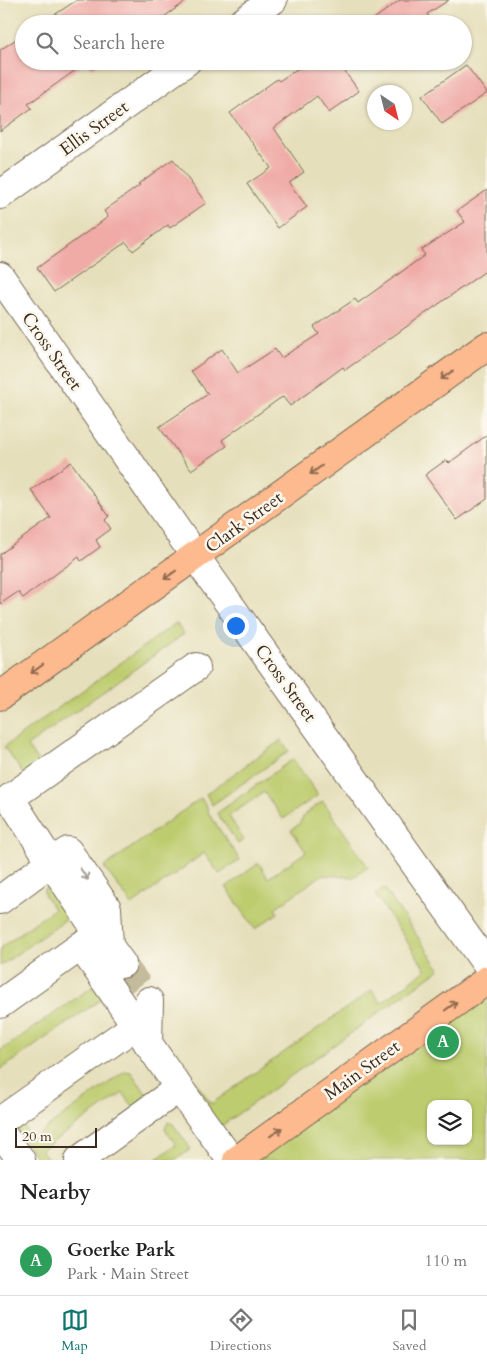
<!DOCTYPE html>
<meta charset="utf-8">
<style>
body{margin:0;font-family:Cardo,serif;background:#f6f6f6;color:#222}
.controls{position:absolute;right:15px;bottom:15px;display:grid;overflow:hidden;border-radius:10px;box-shadow:0 1px 4px #0004}
.controls button{width:45px;height:45px;display:grid;place-items:center;padding:0;border:0;border-bottom:1px solid #e0e0e0;background:#fff;color:#222;font:25px sans-serif}
.compass{position:absolute;left:367px;top:85px;width:45px;height:45px;border-radius:50%;background:#fff;box-shadow:0 1px 4px #0004;rotate:145deg}
.scale{position:absolute;left:15px;bottom:12px;width:82px;box-sizing:border-box;padding-left:5px;border:2px solid #3b2a1e;border-top:0;font-size:14px;line-height:18px;white-space:nowrap;color:#3b2a1e;-webkit-text-stroke:4px #fbf7ec;paint-order:stroke}
.you{position:absolute;left:235px;top:625px;width:18px;height:18px;margin:-12px;border:4px solid #fff;border-radius:50%;background:#1a73e8;box-shadow:0 0 0 8px #1a73e833}
.badge{display:grid;place-items:center;width:32px;height:32px;border-radius:50%;background:#0f766e;color:#fff;font-size:16px;font-weight:700}
.pin{position:absolute;translate:-50% -50%;border:2px solid #fff;box-shadow:0 1px 5px #0006}
.list{margin:0;padding:0;list-style:none}
h2{display:flex;justify-content:space-between;align-items:center;height:65px;margin:0;padding:0 20px;font-size:21px}
h2 small{font-size:16px;font-weight:400;color:#767676}
.list li{display:grid;grid-template-columns:32px 1fr auto;gap:15px;align-items:center;box-sizing:border-box;height:70px;padding:0 20px;border-top:1px solid #e0e0e0}
.list b{display:block;font-size:19px;white-space:nowrap}
.list p{margin:0;font-size:16px;white-space:nowrap;color:#767676}
.list em{font-size:16px;font-style:normal;color:#767676}
.icon{flex:none;width:28px;height:28px;fill:none;stroke:currentColor;stroke-width:2;stroke-linecap:round;stroke-linejoin:round}
.map{position:relative;flex:none;width:487px;height:1160px;overflow:hidden}
.search{position:absolute;background:#fff;box-shadow:0 1px 4px #0004;left:15px;right:15px;top:15px;height:55px;display:flex;align-items:center;gap:12px;box-sizing:border-box;padding:0 18px;border-radius:28px;color:#767676;font-size:19px}
.sheet{height:135px;background:#fff}
nav{display:flex;justify-content:space-around;align-items:center;box-sizing:border-box;height:70px;border-top:1px solid #e0e0e0;background:#fff;font-size:14px;color:#767676}
nav a{display:grid;justify-items:center;gap:2px}
nav .on{color:#0f766e}
.map>svg:first-child{display:block}
.green{fill:#bdcc6e;stroke:#7c7b46;fill-rule:evenodd}
.building{fill:#f0aba7}
.lines{fill:none;stroke-linecap:round;stroke-linejoin:round}
.minor-tunnel{stroke:#c4bb9c;stroke-width:28;stroke-dasharray:28 14;stroke-linecap:butt}
.minor-casing{stroke:#776955;stroke-width:30}
.major-casing{stroke:#776955;stroke-width:30}
.minor{stroke:#fff;stroke-width:28}
.major{stroke:#fcba8e;stroke-width:28}
.oneway{stroke:#926b50}
.oneway2{stroke:#a79f9a}
.labels{text-anchor:middle;stroke-width:5;stroke-linejoin:round;paint-order:stroke}
.street-label{font-size:18px;fill:#3b2a1e;stroke:#fbf7ec}
</style>
<div class="map">
<svg width="487" height="1160" viewBox="0 0 487 1160">
<rect width="100%" height="100%" fill="#fbf7ec"/>
<filter id="ink" filterUnits="userSpaceOnUse"><feTurbulence type="fractalNoise" baseFrequency=".02" numOctaves="2"/><feDisplacementMap in="SourceGraphic" scale="10" xChannelSelector="R" yChannelSelector="G"/><feConvolveMatrix kernelMatrix="1 2 1 2 8 2 1 2 1" color-interpolation-filters="sRGB"/></filter>
<filter id="wash" filterUnits="userSpaceOnUse"><feTurbulence type="fractalNoise" baseFrequency=".0096" numOctaves="4" result="noise"/><feDisplacementMap in="SourceGraphic" scale="20" xChannelSelector="R" yChannelSelector="G"/><feGaussianBlur stdDeviation="1.12" result="paint"/><feColorMatrix in="noise" values="0 0 0 0 0 0 0 0 0 0 0 0 0 0 0 0 0 1.4 0 .05"/><feComposite in="paint" operator="in"/></filter>
<g filter="url(#wash)">
<rect width="100%" height="100%" fill="#e6dfbb"/>
<g class="green">
<polygon points="176,623 184,634 27,746 40,765 28,780 4,747"/>
<polygon points="281,740 289,751 212,805 206,794"/>
<polygon points="293,759 318,795 283,819 264,792 229,816 244,840 238,844 217,813"/>
<polygon points="201,798 207,807 209,814 240,860 219,874 204,853 132,905 104,867"/>
<polygon points="323,801 368,867 354,877 322,875 275,908 278,913 255,929 226,887 259,863 268,878 306,852 291,830 299,824 305,814"/>
<polygon points="49,886 52,886 70,914 69,917 0,966 0,948 54,909 44,894 44,889"/>
<polygon points="384,888 440,969 217,1129 190,1085 195,1081 211,1104 372,990 381,1003 426,970 375,894"/>
<polygon points="105,978 120,986 0,1070 0,1051"/>
<path d="M487 980V1160H231ZM431 1104H468V1141H431Z"/>
<polygon points="125,1071 131,1072 150,1099 135,1109 123,1093 41,1150 49,1160 38,1160 18,1131 18,1125 20,1123 33,1138"/>
<polygon points="168,1122 173,1124 191,1149 175,1160 155,1160 176,1145 165,1129"/>
</g>
<g id="blocks">
<g class="building">
<polygon points="77,0 188,0 161,19 162,20 157,24 38,24 41,22 42,23"/>
<polygon points="400,0 449,0 427,14 433,24 367,24"/>
<polygon points="24,34 24,61 103,61 92,69 87,62 28,104 32,108 0,131 0,50"/>
<polygon points="309,61 337,61 359,91 329,113 317,96 274,128 304,172 289,183 307,207 278,228 247,184 271,168 230,113 277,79 279,81"/>
<polygon points="466,65 487,93 442,124 422,96"/>
<polygon points="173,159 206,203 170,228 168,225 133,251 126,242 54,292 37,268 108,217 104,211 140,185 138,184"/>
<polygon points="487,190 487,270 345,370 343,367 290,406 283,397 279,399 222,440 227,446 191,470 159,427 208,394 191,371 222,349 238,373 275,349 281,358 319,334 314,327 355,299 358,303 425,255 421,250 465,222 457,211"/>
<polygon points="487,435 487,499 457,520 425,475 446,460 449,463"/>
<polygon points="71,462 109,516 105,520 111,529 96,540 100,547 81,561 79,557 23,598 18,592 0,604 0,554 51,518 31,490"/>
</g>
</g>
</g>
<g filter="url(#ink)">
<use href="#blocks" fill-opacity="0" stroke="#776955" stroke-width="1"/>
<g class="lines">
<polyline class="minor-tunnel" points="122,964 149,1001"/>
<g class="minor-casing">
<g id="minor">
<polyline points="240,24 273,0"/>
<polyline points="0,195 187,61"/>
<polyline points="0,276 195,556 487,965"/>
<polyline points="0,900 51,862 10,798 196,667"/>
<polyline points="81,946 98,933 51,862 68,851 107,908 109,946 122,964"/>
<polyline points="0,1004 81,946 179,1088 79,1160"/>
<polyline points="148,1044 149,1001"/>
<polyline points="179,1088 231,1160"/>
<polyline points="0,1121 135,1026"/>
<polyline points="0,1131 21,1160"/>
</g>
</g>
<g class="major-casing">
<g id="major">
<polyline points="0,696 487,346"/>
<polyline points="237,1160 487,980"/>
</g>
</g>
<use href="#minor" class="minor"/>
<use href="#major" class="major"/>
</g>
<defs><path id="oneway-shaft" d="M-6 0H5M1.5-3L5.5 0L1.5 3" fill="none" stroke-width="1.6" stroke-linecap="round" stroke-linejoin="round" transform="scale(1.25)"/></defs>
<g class="oneway">
<use href="#oneway-shaft" transform="translate(447 375) rotate(144)"/>
<use href="#oneway-shaft" transform="translate(316 470) rotate(144)"/>
<use href="#oneway-shaft" transform="translate(170 575) rotate(144)"/>
<use href="#oneway-shaft" transform="translate(37 669) rotate(144)"/>
<use href="#oneway-shaft" transform="translate(451 1006) rotate(-36)"/>
<use href="#oneway-shaft" transform="translate(276 1132) rotate(-36)"/>
</g>
<use class="oneway2" href="#oneway-shaft" transform="translate(84 874) rotate(56)"/>
</g>
<g class="labels">
<g class="street-label">
<text transform="translate(94 128) rotate(-36)" y="6">Ellis Street</text>
<text transform="translate(52 351) rotate(55)" y="6">Cross Street</text>
<text transform="translate(244 522) rotate(-36)" y="6">Clark Street</text>
<text transform="translate(286 683) rotate(54)" y="6">Cross Street</text>
<text transform="translate(362 1070) rotate(-36)" y="6">Main Street</text>
</g>
</g>
</svg>
<div class="controls">
<button><svg class="icon" aria-label="layers" viewBox="0 0 24 24"><path d="M12 4l9 5-9 5-9-5zM3 14l9 5 9-5"/></svg></button>
</div>
<svg class="compass" viewBox="-18 -18 36 36"><path d="M0-13l5 13h-10z" fill="#e53935"/><path d="M0 13l5-13h-10z" fill="#767676"/></svg>
<div class="scale">20 m</div>
<div class="you"></div>
<div class="pin badge" style="left:443px;top:1042px;background:#2e9e5b">A</div>
<div class="search"><svg class="icon" aria-label="search" viewBox="0 0 24 24"><circle cx="10" cy="10" r="6"/><path d="M15 15l6 6"/></svg>Search here</div>
</div>
<section class="sheet">
<h2>Nearby<small></small></h2>
<ul class="list">
<li><span class="badge" style="background:#2e9e5b">A</span><div><b>Goerke Park</b><p>Park · Main Street</p></div><em>110 m</em></li>
</ul>
</section>
<nav>
<a class="on"><svg class="icon" aria-label="map" viewBox="0 0 24 24"><path d="M3 6l6-2 6 2 6-2v14l-6 2-6-2-6 2zM9 4v14M15 6v14"/></svg>Map</a>
<a><svg class="icon" aria-label="directions" viewBox="0 0 24 24"><path d="M12 3l9 9-9 9-9-9zM9 14v-3h6M13 9l2 2-2 2"/></svg>Directions</a>
<a><svg class="icon" aria-label="saved" viewBox="0 0 24 24"><path d="M7 4h10v16l-5-4-5 4z"/></svg>Saved</a>
</nav>
